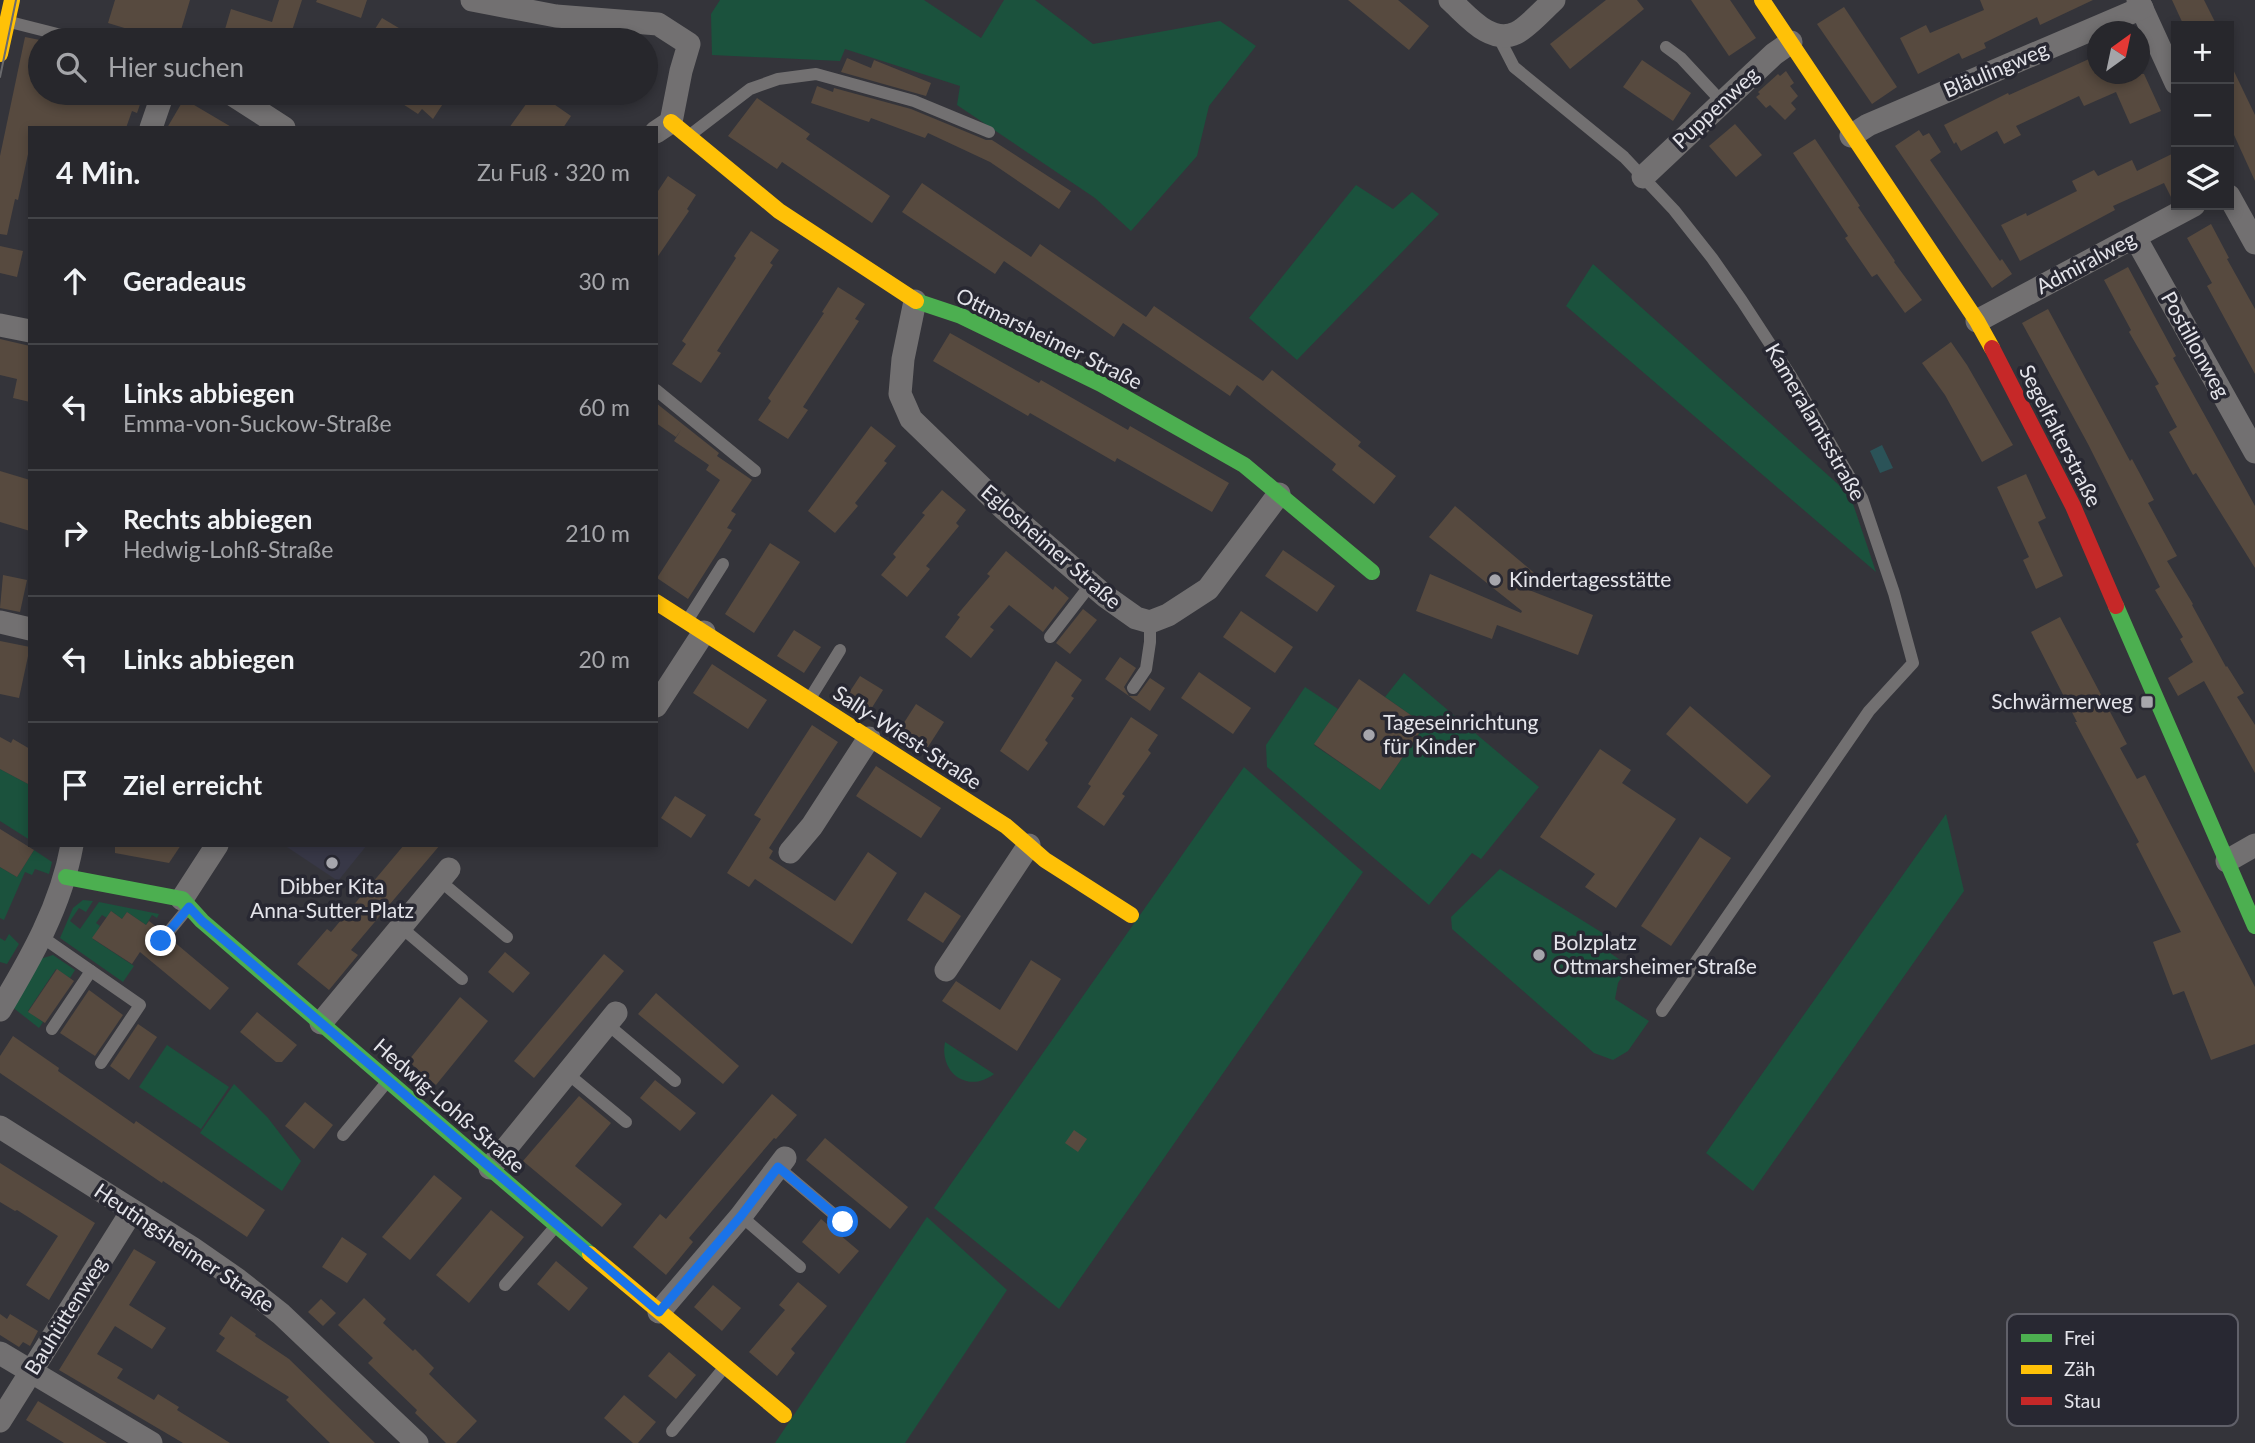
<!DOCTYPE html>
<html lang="de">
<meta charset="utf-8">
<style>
body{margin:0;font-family:Lato,sans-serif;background:#333338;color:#f1f3f6}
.controls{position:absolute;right:21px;top:21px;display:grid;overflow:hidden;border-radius:0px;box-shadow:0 4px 10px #0003}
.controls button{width:63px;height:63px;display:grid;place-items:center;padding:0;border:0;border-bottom:2px solid #434448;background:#27272c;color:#f1f3f6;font:35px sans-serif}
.compass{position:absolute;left:2087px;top:21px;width:63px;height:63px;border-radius:50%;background:#27272c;box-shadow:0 4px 10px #0003;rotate:33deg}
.stop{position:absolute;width:21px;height:21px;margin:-16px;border:5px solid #1a73e8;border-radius:50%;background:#fff}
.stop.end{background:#1a73e8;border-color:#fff;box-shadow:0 2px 7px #0008}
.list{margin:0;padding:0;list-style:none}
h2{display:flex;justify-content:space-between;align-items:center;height:91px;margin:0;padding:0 28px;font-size:30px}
h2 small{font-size:23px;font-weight:400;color:#a4a5a9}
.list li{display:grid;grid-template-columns:46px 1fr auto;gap:21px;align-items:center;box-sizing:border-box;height:126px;padding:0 28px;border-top:2px solid #434448}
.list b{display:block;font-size:26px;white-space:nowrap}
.list p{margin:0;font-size:23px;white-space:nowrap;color:#a4a5a9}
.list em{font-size:23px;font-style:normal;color:#a4a5a9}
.icon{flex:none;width:38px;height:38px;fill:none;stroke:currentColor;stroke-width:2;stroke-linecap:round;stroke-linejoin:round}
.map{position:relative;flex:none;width:2255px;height:1443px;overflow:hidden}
.search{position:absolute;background:#27272c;box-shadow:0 4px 10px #0003;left:28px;top:28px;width:630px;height:77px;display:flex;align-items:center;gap:18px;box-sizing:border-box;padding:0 24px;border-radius:38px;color:#a4a5a9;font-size:26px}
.panel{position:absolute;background:#27272c;box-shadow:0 4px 10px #0003;left:28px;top:126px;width:630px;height:721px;border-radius:0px}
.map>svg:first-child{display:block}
.built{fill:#383847}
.green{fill:#1b523d}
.water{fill:#2b5358}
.building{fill:#574a3f}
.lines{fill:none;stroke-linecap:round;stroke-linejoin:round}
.lane{stroke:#727071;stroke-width:12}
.street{stroke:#727071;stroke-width:23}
.fast{stroke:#4caf50;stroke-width:16}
.slow{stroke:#ffc107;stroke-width:16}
.jam{stroke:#c62828;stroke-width:16}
.tram{stroke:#6a6a6d;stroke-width:2}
.route{stroke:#1a73e8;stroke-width:9}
.poi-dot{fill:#a6a6ac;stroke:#282832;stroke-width:2.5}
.labels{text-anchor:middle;stroke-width:7;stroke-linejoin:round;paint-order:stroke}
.street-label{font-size:21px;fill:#e4e4ea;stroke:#282832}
.poi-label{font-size:21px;fill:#e4e4ea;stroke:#282832;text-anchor:start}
.key{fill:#282832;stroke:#606069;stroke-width:2}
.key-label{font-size:19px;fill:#e4e4ea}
</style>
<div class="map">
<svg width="2255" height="1443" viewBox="0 0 2255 1443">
<rect width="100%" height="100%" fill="#34343a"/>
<polygon class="built" points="284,845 367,845 338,881"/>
<g class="green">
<polygon points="720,0 924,0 981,38 1004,0 1035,0 1093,44 1220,21 1256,46 1209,106 1197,156 1131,231 1095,198 957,105 960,86 845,49 840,61 712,55 711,14"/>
<polygon points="1356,185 1393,209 1412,192 1439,214 1297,360 1249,318"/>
<polygon points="1593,264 1850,495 1876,572 1566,306"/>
<polygon points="1404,673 1539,787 1481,859 1472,853 1429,905 1267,767 1266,745 1305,687 1338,709 1314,745 1380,790 1425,725 1385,697"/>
<polygon points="1244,767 1363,872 1059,1309 934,1208"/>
<polygon points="0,769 30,785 30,840 0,821"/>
<polygon points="1946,814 1964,891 1753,1191 1706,1153"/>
<polygon points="34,850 52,862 49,874 35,869 32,875 25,872 4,920 0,918 0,867 17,877"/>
<polygon points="1500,869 1617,942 1610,953 1629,966 1618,983 1615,999 1649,1021 1628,1051 1613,1060 1594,1053 1452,929 1451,917"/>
<polygon points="83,900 93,901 86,912 79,908 70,921 80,929 99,902 159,914 157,918 152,915 146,925 127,912 122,919 111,911 107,918 102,915 96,923 100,926 93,939 134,966 123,982 60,938 73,908"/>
<polygon points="9,934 19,944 7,964 0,962 0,938 5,941"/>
<polygon points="53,955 75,970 70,978 56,969 28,1011 43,1022 39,1028 11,1006 40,959"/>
<path d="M945 1042 994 1074C968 1094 939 1073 945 1042Z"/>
<polygon points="167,1045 229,1087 201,1129 139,1087"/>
<polygon points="234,1084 268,1118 301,1161 282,1191 200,1133"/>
<polygon points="927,1217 1007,1290 905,1443 775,1443"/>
</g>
<polygon class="water" points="1882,445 1893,468 1880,473 1870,451"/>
<g class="building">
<polygon points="115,0 190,0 178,40 144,34 108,23"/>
<polygon points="279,0 302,0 289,40 236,40 223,36 231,9 272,22"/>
<polygon points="317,0 367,0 361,18 316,2"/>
<polygon points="1348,0 1398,0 1429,26 1409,50"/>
<polygon points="1606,0 1637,0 1644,9 1570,69 1550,44"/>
<polygon points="1691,0 1730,0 1756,38 1729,56"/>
<polygon points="1980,0 2093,0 2040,25 2037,17 1984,43 1986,48 1962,59 1959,53 1918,74 1900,38 1926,25 1930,33 1984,10"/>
<polygon points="2172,0 2204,0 2217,26 2184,26"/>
<polygon points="1844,7 1897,87 1872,104 1817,24"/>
<polygon points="382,18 419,40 368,40"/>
<polygon points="25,37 40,40 40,93 72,93 100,100 102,93 144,93 137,113 132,111 126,128 30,128 30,145 18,200 15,199 7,235 0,234 0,156"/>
<polygon points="847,58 871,68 874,60 931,83 926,96 841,72"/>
<polygon points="2089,59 2095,74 2144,74 2161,111 2130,124 2116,92 2084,106 2079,96 2016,126 2021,135 2004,144 1997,131 1961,151 1956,142 1954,144 1944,125 2008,93 2009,95"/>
<polygon points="1642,60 1691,93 1673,121 1623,87"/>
<polygon points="2229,61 2255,115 2255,181 2229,124"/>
<polygon points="1786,71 1794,83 1790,86 1798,96 1791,103 1796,109 1785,120 1770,105 1766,108 1756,97 1760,94 1758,92 1778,74 1780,76"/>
<polygon points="817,86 833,92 834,88 911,109 986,140 992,140 1071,191 1059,209 990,162 928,133 925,138 871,118 869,122 811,103"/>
<polygon points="386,93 437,93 446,99 433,119 422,109 418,114"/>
<polygon points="534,93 538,93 571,116 563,128 509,128"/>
<polygon points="757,98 810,134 806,139 890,196 872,223 782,162 777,169 728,136"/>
<polygon points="184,99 233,128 167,128"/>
<polygon points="1735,124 1762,155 1736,177 1709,146"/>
<polygon points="1919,130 1923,136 1929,133 1941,152 1930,160 2000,261 2002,259 2012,274 1992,288 1895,146"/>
<polygon points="1815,139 1860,206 1858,207 1895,261 1894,262 1922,300 1905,313 1877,274 1872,277 1845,238 1848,236 1793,153"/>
<polygon points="2176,152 2176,199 2173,201 2164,183 2113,206 2115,210 2020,261 2001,225 2026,213 2027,216 2077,191 2072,181 2094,170 2098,176 2132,160 2137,171"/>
<polygon points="668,176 696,195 687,209 689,211 656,259 656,194"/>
<polygon points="922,183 1031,257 1040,244 1146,317 1154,306 1263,381 1272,370 1361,442 1358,446 1396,476 1374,504 1332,470 1336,464 1237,385 1230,396 1123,323 1114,337 1004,261 995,274 902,212"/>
<polygon points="2211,224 2229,258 2227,259 2255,309 2255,374 2207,286 2212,283 2187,238"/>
<polygon points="751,231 779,250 770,263 773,265 717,351 721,353 701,383 672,364 686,344 682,341 736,258 734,256"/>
<polygon points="0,246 23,251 17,277 0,273"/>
<polygon points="2128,267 2176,356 2173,358 2255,506 2255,568 2196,473 2193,475 2169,432 2177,427 2155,386 2159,384 2129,332 2131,330 2104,280"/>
<polygon points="838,287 865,304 855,319 859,321 803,407 808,410 788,439 758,420 771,401 768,398 824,313 822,312"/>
<polygon points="2048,309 2130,461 2132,459 2154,500 2148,503 2177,556 2167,561 2193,604 2192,605 2226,667 2227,666 2244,693 2237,697 2255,725 2255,773 2204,681 2178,696 2168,678 2193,662 2180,639 2183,637 2155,590 2160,587 2088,444 2022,323"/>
<polygon points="950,333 1039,383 1041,380 1128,430 1130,426 1229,483 1212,512 1117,458 1115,462 1030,413 1028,416 933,361"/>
<polygon points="0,339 30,346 30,402 13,398 17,379 0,375"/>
<polygon points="1951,342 1967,365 2013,445 1982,462 1945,395 1922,363"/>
<polygon points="656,403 719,453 717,456 752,480 731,511 736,514 727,528 732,530 688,599 657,578 720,480 706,470 709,465 674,441 681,430 676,437 656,423"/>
<polygon points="871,426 896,446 884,461 887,463 855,503 858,506 835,533 808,511"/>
<polygon points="0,471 30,480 30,531 0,522"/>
<polygon points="2026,474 2046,518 2038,522 2063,576 2036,589 2023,560 2029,557 1997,487"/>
<polygon points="942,490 966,510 956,523 959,526 926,566 930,569 907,597 881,575 896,557 893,554 925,515 922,513"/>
<polygon points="1455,506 1539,577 1529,590 1593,615 1578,655 1497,625 1492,639 1416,611 1430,574 1521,613 1522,611 1429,537"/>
<polygon points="770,543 800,562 754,633 725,614"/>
<polygon points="1283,550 1335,586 1317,612 1265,576"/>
<polygon points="1006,551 1053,590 1055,586 1069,598 1043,632 1009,605 990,627 994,630 971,658 945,637 960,617 957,615 990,576 987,574"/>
<polygon points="3,575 27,580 20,612 0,608"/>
<polygon points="1083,609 1097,620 1070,654 1056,643"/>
<polygon points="1241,611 1293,647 1275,673 1223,637"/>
<polygon points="2060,617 2127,744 2120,748 2137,779 2145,775 2255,987 2255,1044 2211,1060 2184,991 2173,995 2153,942 2181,932 2136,844 2139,842 2075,722 2077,722 2031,632"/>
<polygon points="794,630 821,647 804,673 777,656"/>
<polygon points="0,641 30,647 19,698 0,694"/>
<polygon points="1120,657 1136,668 1124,687 1129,696 1137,696 1150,678 1165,688 1150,711 1105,679"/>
<polygon points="1056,661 1082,680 1071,696 1074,698 1045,740 1048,743 1028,771 1000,751"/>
<polygon points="712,664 767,700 748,729 693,693"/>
<polygon points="1199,672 1251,708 1233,734 1181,698"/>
<polygon points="860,676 883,690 868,714 845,699"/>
<polygon points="1359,679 1425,725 1380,790 1314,744"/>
<polygon points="916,704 944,722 926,750 898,732"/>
<polygon points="1690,706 1771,776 1747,804 1666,734"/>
<polygon points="1131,717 1158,735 1148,750 1151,753 1122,794 1125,796 1104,826 1077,807 1091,786 1088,784"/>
<polygon points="812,725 838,742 769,848 773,851 769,858 835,901 868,852 897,873 852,944 755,879 749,887 727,873 761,819 754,815"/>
<polygon points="0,737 11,743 13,739 30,749 30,785 0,769"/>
<polygon points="1600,749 1631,770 1622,783 1676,819 1616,908 1585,887 1595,874 1540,837"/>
<polygon points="876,766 941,808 921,838 856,796"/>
<polygon points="675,796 706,815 691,838 661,818"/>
<polygon points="0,829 34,850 17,877 0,867"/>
<polygon points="1700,837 1731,858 1671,946 1641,926"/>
<polygon points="115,845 181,845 169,863 115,853"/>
<polygon points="404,845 440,845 351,950 358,955 329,990 297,964 327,929 331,932"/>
<polygon points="925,892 961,916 943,943 907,920"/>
<polygon points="111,911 122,919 127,912 146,925 149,921 159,929 153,939 155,947 163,949 173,941 229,988 210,1010 140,952 132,964 92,938"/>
<polygon points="505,952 530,973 513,993 488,972"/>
<polygon points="604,954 624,971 534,1078 514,1061"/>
<polygon points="1031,960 1061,979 1017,1051 942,1001 956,981 1000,1010"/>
<polygon points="57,969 74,981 45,1023 28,1012"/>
<polygon points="89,990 123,1015 95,1056 60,1033"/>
<polygon points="656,993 739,1066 723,1084 638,1014"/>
<polygon points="460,997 488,1021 436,1085 408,1061"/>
<polygon points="257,1012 297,1045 282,1062 276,1062 240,1032"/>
<polygon points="138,1024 157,1037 129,1080 110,1066"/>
<polygon points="13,1036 59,1068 58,1071 134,1124 136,1121 265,1210 247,1237 163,1181 162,1183 0,1073 0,1056"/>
<polygon points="655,1080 696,1113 680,1131 640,1098"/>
<polygon points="772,1094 797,1115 776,1139 774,1138 689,1238 693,1242 666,1275 633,1247 660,1214 666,1219"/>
<polygon points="579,1096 611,1123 575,1166 622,1204 602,1227 523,1161"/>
<polygon points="305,1102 333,1125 314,1149 285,1126"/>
<polygon points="1074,1130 1087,1139 1078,1152 1065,1143"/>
<polygon points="825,1138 908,1207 890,1229 806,1160"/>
<polygon points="0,1163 95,1223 49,1300 26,1285 58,1236 17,1210 15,1211 0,1202"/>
<polygon points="434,1175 462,1198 410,1260 382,1237"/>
<polygon points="491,1210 524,1237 469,1303 436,1275"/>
<polygon points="821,1219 859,1251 839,1274 802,1242"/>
<polygon points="342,1237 367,1254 347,1283 322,1267"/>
<polygon points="134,1249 156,1262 129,1305 166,1328 152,1349 115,1326 97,1354 123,1369 117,1378 154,1400 158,1394 179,1407 177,1410 230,1443 183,1443 59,1370"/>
<polygon points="556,1261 588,1288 569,1311 537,1284"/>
<polygon points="798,1282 827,1306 791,1349 795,1353 777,1376 749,1352 785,1310 779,1305"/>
<polygon points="713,1285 741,1308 722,1331 694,1307"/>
<polygon points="364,1298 386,1319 383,1323 413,1351 415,1349 434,1368 429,1374 477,1421 456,1443 446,1443 415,1413 417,1410 368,1363 373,1358 338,1325"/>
<polygon points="321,1299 336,1313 323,1326 308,1312"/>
<polygon points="0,1314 7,1319 10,1314 38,1331 30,1346 23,1342 19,1347 0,1335"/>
<polygon points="231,1316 256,1334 255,1336 289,1359 375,1443 330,1443 286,1400 289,1397 216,1351 225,1338 219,1334"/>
<polygon points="669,1352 696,1375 676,1399 648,1376"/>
<polygon points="624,1395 656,1422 638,1443 633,1443 604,1418"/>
<polygon points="38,1401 58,1413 107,1443 64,1443 26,1420"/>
</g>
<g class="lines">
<g class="lane">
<polyline points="10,22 81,40"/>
<polyline points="1498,36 1514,67 1624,157 1674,210 1712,258 1742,301 1791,376 1862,498 1894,593 1913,663 1869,711 1662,1011"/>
<polyline points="1666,47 1681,58 1722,102"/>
<polyline points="690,135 750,89 778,79 816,74 914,101 989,132"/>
<polyline points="656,390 755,471"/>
<polyline points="687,621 723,564"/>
<polyline points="1050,637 1091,584"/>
<polyline points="1133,688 1146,669 1150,642 1150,622"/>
<polyline points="809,700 840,650"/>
<polyline points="439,880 507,937"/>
<polyline points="402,928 462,979"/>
<polyline points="42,937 140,1005 101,1063"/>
<polyline points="161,941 189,907"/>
<polyline points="607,1024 675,1081"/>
<polyline points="52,1029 91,971"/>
<polyline points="568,1074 626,1122"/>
<polyline points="343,1135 387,1082"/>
<polyline points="778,1167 843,1222"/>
<polyline points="741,1216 800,1267"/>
<polyline points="505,1285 556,1226"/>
<polyline points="672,1431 723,1369"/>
</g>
<g class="street">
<polyline points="472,0 556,16 658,24 689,44 681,71 671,122 656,132"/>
<path d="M1450 0C1468 16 1490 45 1516 33 1527 28 1544 9 1554 0"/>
<polyline points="2138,0 2176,83"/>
<polyline points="230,93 284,128"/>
<polyline points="151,128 163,93"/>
<polyline points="1851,136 1868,125 2142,8"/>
<polyline points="1643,177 1774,54 1791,42"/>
<polyline points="2229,196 2255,243"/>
<polyline points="2135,237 2255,452"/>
<polyline points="915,301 903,359 900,394 911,419 1003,508 1105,596 1136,618 1150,622 1168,615 1208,589 1279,494"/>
<polyline points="1977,321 2194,205"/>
<polyline points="0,325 30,331"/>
<polyline points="0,622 30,629"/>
<polyline points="656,706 704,632"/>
<polyline points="790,852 812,826 869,738"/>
<polyline points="2227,861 2255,845"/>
<polyline points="182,899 217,845"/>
<polyline points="946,970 1029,845"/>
<path d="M0 1010C31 958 61 906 72 845"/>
<polyline points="321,1023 449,869"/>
<polyline points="0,1127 192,1248 238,1280 281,1314 417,1443"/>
<polyline points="490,1168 616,1013"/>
<polyline points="659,1312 741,1216 785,1158"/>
<polyline points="0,1353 151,1443"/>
<polyline points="0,1421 132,1211"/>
</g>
<g class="fast">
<polyline points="916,301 961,316 1101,384 1244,465 1372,572"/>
<polyline points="2116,606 2255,926"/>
<polyline points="66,877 182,899 202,921 590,1254"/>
</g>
<g class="slow">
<polyline points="1762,0 1977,321 1992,348"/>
<polyline points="0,54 12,0"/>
<polyline points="671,122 779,211 916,301"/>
<polyline points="656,602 1006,826 1045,860 1131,915"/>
<polyline points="590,1254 784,1415"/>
</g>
<polyline class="jam" points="1992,348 2073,506 2116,606"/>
<polyline class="tram" points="0,77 16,0"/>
</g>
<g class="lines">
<polyline class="route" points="161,941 189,907 202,921 659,1312 741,1216 778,1167 843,1222"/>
</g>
<g class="poi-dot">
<circle cx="1495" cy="580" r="7"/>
<rect x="2140" y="695" width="14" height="14" rx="3.5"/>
<circle cx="1369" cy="735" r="7"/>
<circle cx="332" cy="863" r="7"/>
<circle cx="1539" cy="955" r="7"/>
</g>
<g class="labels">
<g class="street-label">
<text transform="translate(1996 70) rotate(-23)" y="7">Bläulingweg</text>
<text transform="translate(1716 108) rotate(-43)" y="7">Puppenweg</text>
<text transform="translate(2086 263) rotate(-28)" y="7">Admiralweg</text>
<text transform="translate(1049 339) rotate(26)" y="7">Ottmarsheimer Straße</text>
<text transform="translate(2195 345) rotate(61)" y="7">Postillonweg</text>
<text transform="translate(1815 422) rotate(60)" y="7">Kameralamtsstraße</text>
<text transform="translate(2060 436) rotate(63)" y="7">Segelfalterstraße</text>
<text transform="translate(1051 547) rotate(41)" y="7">Eglosheimer Straße</text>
<text transform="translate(907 738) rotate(33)" y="7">Sally-Wiest-Straße</text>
<text transform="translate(449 1106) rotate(41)" y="7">Hedwig-Lohß-Straße</text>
<text transform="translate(184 1248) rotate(34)" y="7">Heutingsheimer Straße</text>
<text transform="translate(66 1316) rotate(-58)" y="7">Bauhüttenweg</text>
</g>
<g class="poi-label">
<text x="1509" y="587">Kindertagesstätte</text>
<text x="2133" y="709" text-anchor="end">Schwärmerweg</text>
<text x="1383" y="730">Tageseinrichtung<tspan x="1383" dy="24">für Kinder</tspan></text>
<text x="332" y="894" text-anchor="middle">Dibber Kita<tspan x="332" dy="24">Anna-Sutter-Platz</tspan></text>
<text x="1553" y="950">Bolzplatz<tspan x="1553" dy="24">Ottmarsheimer Straße</tspan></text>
</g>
</g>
<rect x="2007" y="1314" width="231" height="112" rx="10" class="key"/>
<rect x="2021" y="1334" width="31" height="8" fill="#4caf50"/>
<rect x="2021" y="1365" width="31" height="9" fill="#ffc107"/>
<rect x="2021" y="1397" width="31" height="8" fill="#c62828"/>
<g class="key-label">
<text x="2064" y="1345">Frei</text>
<text x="2064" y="1376">Zäh</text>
<text x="2064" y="1408">Stau</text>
</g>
</svg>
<div class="controls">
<button>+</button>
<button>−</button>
<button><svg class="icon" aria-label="layers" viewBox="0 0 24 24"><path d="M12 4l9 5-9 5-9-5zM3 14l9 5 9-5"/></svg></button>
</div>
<svg class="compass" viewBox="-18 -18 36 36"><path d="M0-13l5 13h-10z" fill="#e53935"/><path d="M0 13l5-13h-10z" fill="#a4a5a9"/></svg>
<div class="stop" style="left:843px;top:1222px"></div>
<div class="stop end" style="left:161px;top:941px"></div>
<div class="search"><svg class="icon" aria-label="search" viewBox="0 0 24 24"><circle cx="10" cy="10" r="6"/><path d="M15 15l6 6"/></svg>Hier suchen</div>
<section class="panel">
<h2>4 Min.<small>Zu Fuß · 320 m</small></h2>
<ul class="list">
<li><svg class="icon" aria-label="ahead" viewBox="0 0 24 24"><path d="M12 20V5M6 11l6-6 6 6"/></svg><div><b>Geradeaus</b></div><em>30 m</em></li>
<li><svg class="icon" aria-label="left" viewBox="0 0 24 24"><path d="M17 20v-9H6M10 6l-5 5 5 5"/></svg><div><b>Links abbiegen</b><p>Emma-von-Suckow-Straße</p></div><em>60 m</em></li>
<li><svg class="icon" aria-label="right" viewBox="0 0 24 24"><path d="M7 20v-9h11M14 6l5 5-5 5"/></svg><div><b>Rechts abbiegen</b><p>Hedwig-Lohß-Straße</p></div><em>210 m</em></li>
<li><svg class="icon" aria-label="left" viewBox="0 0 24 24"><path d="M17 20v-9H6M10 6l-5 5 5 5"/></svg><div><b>Links abbiegen</b></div><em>20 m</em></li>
<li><svg class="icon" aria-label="arrive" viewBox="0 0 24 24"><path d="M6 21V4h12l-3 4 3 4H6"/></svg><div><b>Ziel erreicht</b></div></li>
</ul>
</section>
</div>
